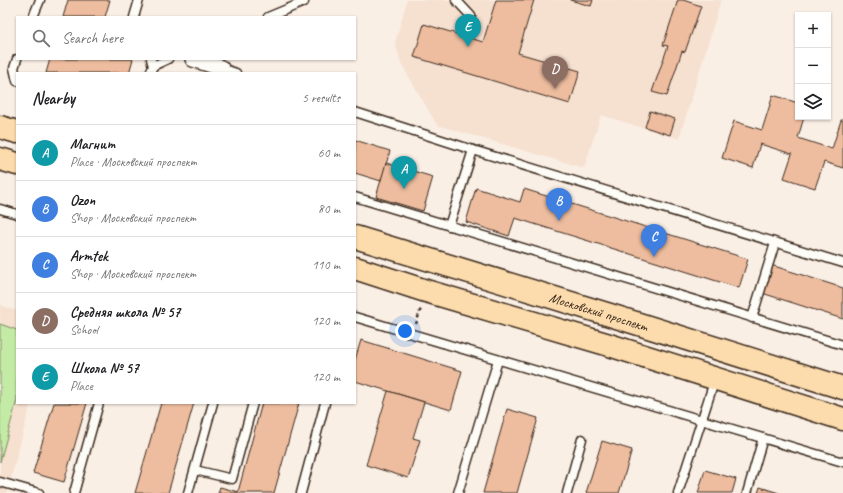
<!DOCTYPE html>
<meta charset="utf-8">
<style>
body{margin:0;font-family:Caveat,sans-serif;background:#f6f6f6;color:#202124}
.controls{position:absolute;right:12px;top:12px;display:grid;overflow:hidden;border-radius:0px;box-shadow:0 1px 3px #0004}
.controls button{width:36px;height:36px;display:grid;place-items:center;padding:0;border:0;border-bottom:1px solid #e0e0e0;background:#fff;color:#202124;font:20px sans-serif}
.you{position:absolute;left:405px;top:331px;width:14px;height:14px;margin:-10px;border:3px solid #fff;border-radius:50%;background:#1a73e8;box-shadow:0 0 0 6px #1a73e833}
.badge{display:grid;place-items:center;width:26px;height:26px;border-radius:50%;background:#7c3aed;color:#fff;font-size:13px;font-weight:700}
.pin{position:absolute;translate:-50% -33px;filter:drop-shadow(0 1px 2px #0008)}
.pin::after{content:'';position:absolute;top:21px;width:14px;height:12px;background:inherit;clip-path:polygon(0 0,100% 0,50% 100%)}
.list{margin:0;padding:0;list-style:none}
h2{display:flex;justify-content:space-between;align-items:center;height:52px;margin:0;padding:0 16px;font-size:17px}
h2 small{font-size:13px;font-weight:400;color:#757577}
.list li{display:grid;grid-template-columns:26px 1fr auto;gap:12px;align-items:center;box-sizing:border-box;height:56px;padding:0 16px;border-top:1px solid #e0e0e0}
.list b{display:block;font-size:15px;white-space:nowrap}
.list p{margin:0;font-size:13px;white-space:nowrap;color:#757577}
.list em{font-size:13px;font-style:normal;color:#757577}
.icon{flex:none;width:22px;height:22px;fill:none;stroke:currentColor;stroke-width:2;stroke-linecap:round;stroke-linejoin:round}
.map{position:relative;flex:none;width:843px;height:493px;overflow:hidden}
.search{position:absolute;background:#fff;box-shadow:0 1px 3px #0004;left:16px;top:16px;width:340px;height:44px;display:flex;align-items:center;gap:10px;box-sizing:border-box;padding:0 14px;border-radius:0px;color:#757577;font-size:15px}
.panel{position:absolute;background:#fff;box-shadow:0 1px 3px #0004;left:16px;top:72px;width:340px;height:332px;border-radius:0px}
.map>svg:first-child{display:block}
.built{fill:#f6e0d0}
.pitch{fill:#c3eba6;stroke:#7f8a62}
.building{fill:#eebd9f;stroke:#3b2a1e}
.lines{fill:none;stroke-linecap:round;stroke-linejoin:round}
.lane-casing{stroke:#3b2a1e;stroke-width:11}
.street-casing{stroke:#3b2a1e;stroke-width:18}
.primary-casing{stroke:#3b2a1e;stroke-width:25}
.path{stroke:#3b2a1e;stroke-width:2.5;stroke-dasharray:3 3;stroke-linecap:butt}
.lane{stroke:#fdfcf7;stroke-width:8}
.street{stroke:#fdfcf7;stroke-width:15}
.primary{stroke:#fcdcac;stroke-width:22}
.labels{text-anchor:middle;stroke-width:3;stroke-linejoin:round;paint-order:stroke}
.street-label{font-size:14px;fill:#3b2a1e;stroke:#fdfcf7}
</style>
<div class="map">
<svg width="843" height="493" viewBox="0 0 843 493">
<rect width="100%" height="100%" fill="#faefe5"/>
<filter id="ink" filterUnits="userSpaceOnUse"><feTurbulence type="fractalNoise" baseFrequency=".025" numOctaves="2"/><feDisplacementMap in="SourceGraphic" scale="8" xChannelSelector="R" yChannelSelector="G"/><feConvolveMatrix kernelMatrix="1 2 1 2 8 2 1 2 1" color-interpolation-filters="sRGB"/></filter>
<g filter="url(#ink)">
<g class="built">
<polygon points="407,0 721,0 679,139 601,115 584,168 437,125 401,63 395,43"/>
<polygon points="0,305 17,311 17,403 31,403 7,493 0,493"/>
</g>
<polygon class="pitch" points="0,324 17,330 17,400 0,462"/>
<g class="building">
<polygon points="68,0 110,0 105,17 63,17"/>
<polygon points="496,0 534,0 518,53 580,71 570,104 414,57 424,24 483,42"/>
<polygon points="570,0 593,0 591,6"/>
<polygon points="678,0 683,0 701,6 685,52 682,51 667,96 652,92 668,46 663,45"/>
<polygon points="50,59 133,59 129,73 46,73"/>
<polygon points="773,95 798,103 798,117 804,117 798,138 832,149 841,120 843,120 843,168 824,162 815,188 784,178 792,154 760,144 753,168 722,158 734,121 762,130"/>
<polygon points="650,111 675,119 670,135 645,127"/>
<polygon points="355,140 390,151 381,181 355,173"/>
<polygon points="386,163 433,177 423,211 376,197"/>
<polygon points="476,188 520,202 524,189 748,259 739,288 515,218 509,236 466,222"/>
<polygon points="771,265 843,288 843,319 762,293"/>
<polygon points="361,340 462,371 451,410 355,381 355,360"/>
<polygon points="388,391 424,402 413,438 420,440 408,478 366,465"/>
<polygon points="54,403 87,403 64,482 33,473"/>
<polygon points="161,403 194,403 168,493 135,493"/>
<polygon points="262,403 299,403 274,493 218,493 220,487 238,492"/>
<polygon points="507,409 538,418 517,493 483,493"/>
<polygon points="602,441 632,450 619,493 586,493"/>
<polygon points="705,470 736,479 732,493 698,493"/>
<polygon points="760,487 779,493 758,493"/>
</g>
<g class="lines">
<g class="lane-casing">
<g id="lane">
<polyline points="456,0 471,16"/>
<polyline points="33,17 40,0"/>
<polyline points="134,17 139,0"/>
<polyline points="268,17 304,2"/>
<polyline points="153,66 168,59"/>
<polyline points="221,68 236,73"/>
<polyline points="150,73 153,66 151,59"/>
<polyline points="17,81 14,68 17,59"/>
<polyline points="355,112 473,150 843,263"/>
<polyline points="355,197 843,345"/>
<polyline points="0,209 17,214"/>
<polyline points="449,226 473,150"/>
<polyline points="355,317 843,462"/>
<polyline points="752,318 775,243"/>
<polyline points="195,470 232,479 253,403"/>
<polyline points="0,482 39,493"/>
<polyline points="74,493 99,403"/>
<polyline points="188,493 213,403"/>
<polyline points="301,493 325,403"/>
<polyline points="458,493 498,360"/>
<polyline points="567,493 582,439"/>
<polyline points="678,493 715,379"/>
<polyline points="747,493 763,438"/>
</g>
</g>
<g class="street-casing">
<polyline id="street" points="193,59 221,68"/>
</g>
<g class="primary-casing">
<g id="primary">
<polyline points="0,127 17,132"/>
<polyline points="0,159 17,164"/>
<path id="s1" d="M355 237 610 315 843 388"/>
<polyline points="355,268 426,291 606,344 843,419"/>
</g>
</g>
<polyline class="path" points="416,324 421,308"/>
<use href="#lane" class="lane"/>
<use href="#street" class="street"/>
<use href="#primary" class="primary"/>
</g>
</g>
<g class="labels">
<g class="street-label">
<text dy="5" stroke="none"><textPath href="#s1" startOffset="255">Московский проспект</textPath></text>
</g>
</g>
</svg>
<div class="controls">
<button>+</button>
<button>−</button>
<button><svg class="icon" aria-label="layers" viewBox="0 0 24 24"><path d="M12 4l9 5-9 5-9-5zM3 14l9 5 9-5"/></svg></button>
</div>
<div class="you"></div>
<div class="pin badge" style="left:404px;top:189px;background:#0f9aa8">A</div>
<div class="pin badge" style="left:559px;top:221px;background:#3f7fe0">B</div>
<div class="pin badge" style="left:654px;top:257px;background:#3f7fe0">C</div>
<div class="pin badge" style="left:555px;top:89px;background:#8d6e63">D</div>
<div class="pin badge" style="left:468px;top:47px;background:#0f9aa8">E</div>
<div class="search"><svg class="icon" aria-label="search" viewBox="0 0 24 24"><circle cx="10" cy="10" r="6"/><path d="M15 15l6 6"/></svg>Search here</div>
<section class="panel">
<h2>Nearby<small>5 results</small></h2>
<ul class="list">
<li><span class="badge" style="background:#0f9aa8">A</span><div><b>Магнит</b><p>Place · Московский проспект</p></div><em>60 m</em></li>
<li><span class="badge" style="background:#3f7fe0">B</span><div><b>Ozon</b><p>Shop · Московский проспект</p></div><em>80 m</em></li>
<li><span class="badge" style="background:#3f7fe0">C</span><div><b>Armtek</b><p>Shop · Московский проспект</p></div><em>110 m</em></li>
<li><span class="badge" style="background:#8d6e63">D</span><div><b>Средняя школа № 57</b><p>School</p></div><em>120 m</em></li>
<li><span class="badge" style="background:#0f9aa8">E</span><div><b>Школа № 57</b><p>Place</p></div><em>120 m</em></li>
</ul>
</section>
</div>
